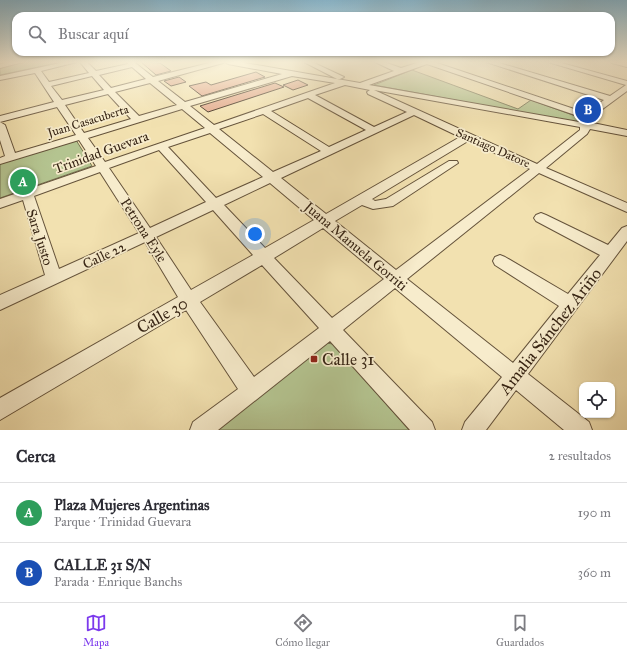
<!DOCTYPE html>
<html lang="es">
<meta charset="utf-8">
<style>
body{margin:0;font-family:"IM FELL Great Primer",serif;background:#f2f2f3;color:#2b2b33}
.controls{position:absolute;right:12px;bottom:12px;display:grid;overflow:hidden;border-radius:8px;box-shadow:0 1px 3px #0004}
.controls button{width:36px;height:36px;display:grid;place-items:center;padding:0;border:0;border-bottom:1px solid #e1e1e2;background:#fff;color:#2b2b33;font:20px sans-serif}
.you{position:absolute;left:255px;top:234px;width:14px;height:14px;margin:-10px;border:3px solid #fff;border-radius:50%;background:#1a73e8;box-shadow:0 0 0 6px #1a73e833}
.badge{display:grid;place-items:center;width:26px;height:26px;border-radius:50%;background:#7c3aed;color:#fff;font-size:13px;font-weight:700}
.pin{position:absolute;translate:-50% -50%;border:2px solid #fff;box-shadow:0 1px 4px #0006}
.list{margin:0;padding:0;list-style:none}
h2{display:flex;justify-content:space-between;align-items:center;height:52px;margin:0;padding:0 16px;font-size:17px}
h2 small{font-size:13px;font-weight:400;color:#7c7c81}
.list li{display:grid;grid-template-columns:26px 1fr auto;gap:12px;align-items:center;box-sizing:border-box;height:60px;padding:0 16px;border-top:1px solid #e1e1e2}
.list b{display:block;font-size:15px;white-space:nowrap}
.list p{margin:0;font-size:13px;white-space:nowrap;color:#7c7c81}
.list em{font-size:13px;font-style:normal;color:#7c7c81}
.icon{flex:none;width:22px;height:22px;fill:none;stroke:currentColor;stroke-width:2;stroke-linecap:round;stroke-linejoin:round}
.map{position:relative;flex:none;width:627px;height:430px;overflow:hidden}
.search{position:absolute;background:#fff;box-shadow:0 1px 3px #0004;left:12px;right:12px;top:12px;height:44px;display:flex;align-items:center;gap:10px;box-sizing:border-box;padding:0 14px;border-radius:12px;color:#7c7c81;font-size:15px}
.sheet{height:172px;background:#fff}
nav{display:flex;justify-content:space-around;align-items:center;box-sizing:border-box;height:56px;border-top:1px solid #e1e1e2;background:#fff;font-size:11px;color:#7c7c81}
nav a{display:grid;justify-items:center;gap:2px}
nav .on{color:#7c3aed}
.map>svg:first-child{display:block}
.green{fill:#b4c490;stroke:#757452}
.building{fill:#e2a88c;stroke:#362414}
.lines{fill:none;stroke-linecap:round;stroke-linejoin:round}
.minor-casing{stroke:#65533b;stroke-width:2}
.minor{fill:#f7eccc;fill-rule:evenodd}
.poi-dot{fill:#8f2418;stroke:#f7eccc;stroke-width:1.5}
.labels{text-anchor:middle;stroke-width:3.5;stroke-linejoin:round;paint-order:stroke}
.far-street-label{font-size:12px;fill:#362414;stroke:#f7eccc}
.street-label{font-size:14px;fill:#362414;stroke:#f7eccc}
.near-street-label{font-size:17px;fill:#362414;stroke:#f7eccc}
.near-poi-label{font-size:17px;fill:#362414;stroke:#f7eccc;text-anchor:start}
</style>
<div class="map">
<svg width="627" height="430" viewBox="0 0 627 430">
<rect width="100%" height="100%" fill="#f2e1b0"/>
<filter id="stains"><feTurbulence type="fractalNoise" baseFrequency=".005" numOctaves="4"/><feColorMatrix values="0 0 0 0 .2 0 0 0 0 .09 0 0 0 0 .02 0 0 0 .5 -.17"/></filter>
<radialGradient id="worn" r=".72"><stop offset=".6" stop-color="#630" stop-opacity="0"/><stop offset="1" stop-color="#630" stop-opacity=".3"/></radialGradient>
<g class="green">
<polygon points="27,62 62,62 0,75 0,67"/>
<polygon points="412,70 518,109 531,100 581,118 579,121 573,122 374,85"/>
<polygon points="76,140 92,166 0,198 0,164"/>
<polygon points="326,343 333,344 409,430 216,430"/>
</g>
<g class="building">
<polygon points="141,62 160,63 171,71 156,75"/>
<polygon points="256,72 265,77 202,96 189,86 206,82 211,85"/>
<polygon points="179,77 186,82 171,86 164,81"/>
<polygon points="298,80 308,85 293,90 283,85"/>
<polygon points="275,83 284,87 208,112 200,106"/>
</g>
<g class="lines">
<g class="minor-casing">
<g id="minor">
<polygon points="10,62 23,62 0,68 0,64"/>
<path d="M65 62H77L41 71 49 82 89 73 80 62H87L96 71 128 64 127 62H134L153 77 213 62H224L223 63 158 81 185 102 282 74 228 64 225 62H239L360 83 394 71 375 62H384L401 68 420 62H434L586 113 604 100 486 62H496L610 96 626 85 548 62H558L627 81V91L589 119 588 122 627 130V136L590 129 587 134 546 168 627 203V212L539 173 407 279 513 363 559 306 495 265 493 261 495 257 500 255 505 257 568 294 600 255 536 221 534 218 536 215 541 213 546 215 608 245 622 228 627 226V241L528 374 589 422 592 430H564L516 390 486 430H462L465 422 502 377 395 288 343 330 432 422 435 430H410L330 341 218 430H190L193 422 238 389 186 310 0 420V398L178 297 145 242 0 310V295L45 275 23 200 0 208V199L96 166 79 140 0 164V158L5 156 0 140V122L5 125 15 153 76 135 57 107 0 122V116L54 102 35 73 0 80V76ZM427 64 581 117 579 122 369 85ZM132 67 146 79 111 88 99 75ZM92 76 104 90 62 100 51 86ZM292 76 335 83 214 125 190 106ZM150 83 177 105 139 116 115 92ZM345 85 370 90 367 92 368 94 407 112 374 127 315 95ZM374 90 580 127V130L537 164ZM108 94 131 119 84 133 65 105ZM308 98 366 130 329 147 271 111ZM182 109 205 128 105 162 88 138ZM263 114 321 151 273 172 219 129ZM414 115 460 137 326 214 281 178ZM210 133 263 177 216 198 168 147ZM468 141 530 169 396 270 335 221 362 205 373 209 393 206 458 163 457 161H449L386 199 375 201 372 199ZM159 150 206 202 150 228 109 168ZM100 172 139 233 59 269 34 196ZM270 183 314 220 265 248 224 205ZM213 210 253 255 191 290 156 237ZM323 228 384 279 332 318 274 258ZM262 265 319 328 254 377 200 302Z"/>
<polygon points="304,62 312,62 344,77 340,79 337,79"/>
<polygon points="611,62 627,63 627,67 612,63"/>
</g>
</g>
<use href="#minor" class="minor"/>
</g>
<linearGradient id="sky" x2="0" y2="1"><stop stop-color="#89b8cf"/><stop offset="0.51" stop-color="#f9f2db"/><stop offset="1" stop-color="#f9f2db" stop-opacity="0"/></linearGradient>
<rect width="627" height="122" fill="url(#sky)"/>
<rect class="poi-dot" x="310" y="355" width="8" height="8" rx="2"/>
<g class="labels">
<g class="far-street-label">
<text transform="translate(88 121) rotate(-17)" y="4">Juan Casacuberta</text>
<text transform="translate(493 148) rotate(24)" y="4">Santiago Datore</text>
</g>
<g class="street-label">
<text transform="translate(101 152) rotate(-20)" y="5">Trinidad Guevara</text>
<text transform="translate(144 230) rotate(57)" y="5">Petrona Eyle</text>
<text transform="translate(40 237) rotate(72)" y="5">Sara Justo</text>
<text transform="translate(356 246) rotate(40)" y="5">Juana Manuela Gorriti</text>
<text transform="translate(104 255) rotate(-25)" y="5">Calle 22</text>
</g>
<g class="near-street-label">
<text transform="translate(162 315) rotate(-30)" y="6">Calle 30</text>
<text transform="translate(550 331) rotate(-52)" y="6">Amalia Sánchez Ariño</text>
</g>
<g class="near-poi-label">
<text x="322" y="365">Calle 31</text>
</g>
</g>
<rect width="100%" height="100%" filter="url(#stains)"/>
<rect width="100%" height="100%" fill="url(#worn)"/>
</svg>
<div class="controls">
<button><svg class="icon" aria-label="locate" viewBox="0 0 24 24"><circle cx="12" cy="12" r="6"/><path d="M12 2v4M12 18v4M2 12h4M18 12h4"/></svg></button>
</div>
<div class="you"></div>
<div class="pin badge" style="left:23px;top:182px;background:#2e9e5b">A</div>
<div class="pin badge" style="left:588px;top:110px;background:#1a4fb4">B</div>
<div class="search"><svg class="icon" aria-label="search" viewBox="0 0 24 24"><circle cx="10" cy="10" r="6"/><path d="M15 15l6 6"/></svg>Buscar aquí</div>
</div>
<section class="sheet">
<h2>Cerca<small>2 resultados</small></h2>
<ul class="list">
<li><span class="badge" style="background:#2e9e5b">A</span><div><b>Plaza Mujeres Argentinas</b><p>Parque · Trinidad Guevara</p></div><em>190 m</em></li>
<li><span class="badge" style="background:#1a4fb4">B</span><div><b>CALLE 31 S/N</b><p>Parada · Enrique Banchs</p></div><em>360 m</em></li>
</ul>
</section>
<nav>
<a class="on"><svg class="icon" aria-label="map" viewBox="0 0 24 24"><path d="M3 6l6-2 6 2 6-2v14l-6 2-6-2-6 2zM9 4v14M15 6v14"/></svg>Mapa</a>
<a><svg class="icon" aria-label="directions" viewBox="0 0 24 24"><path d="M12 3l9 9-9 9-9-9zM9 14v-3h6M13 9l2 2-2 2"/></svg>Cómo llegar</a>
<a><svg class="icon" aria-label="saved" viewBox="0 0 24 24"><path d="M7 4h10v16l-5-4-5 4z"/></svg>Guardados</a>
</nav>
